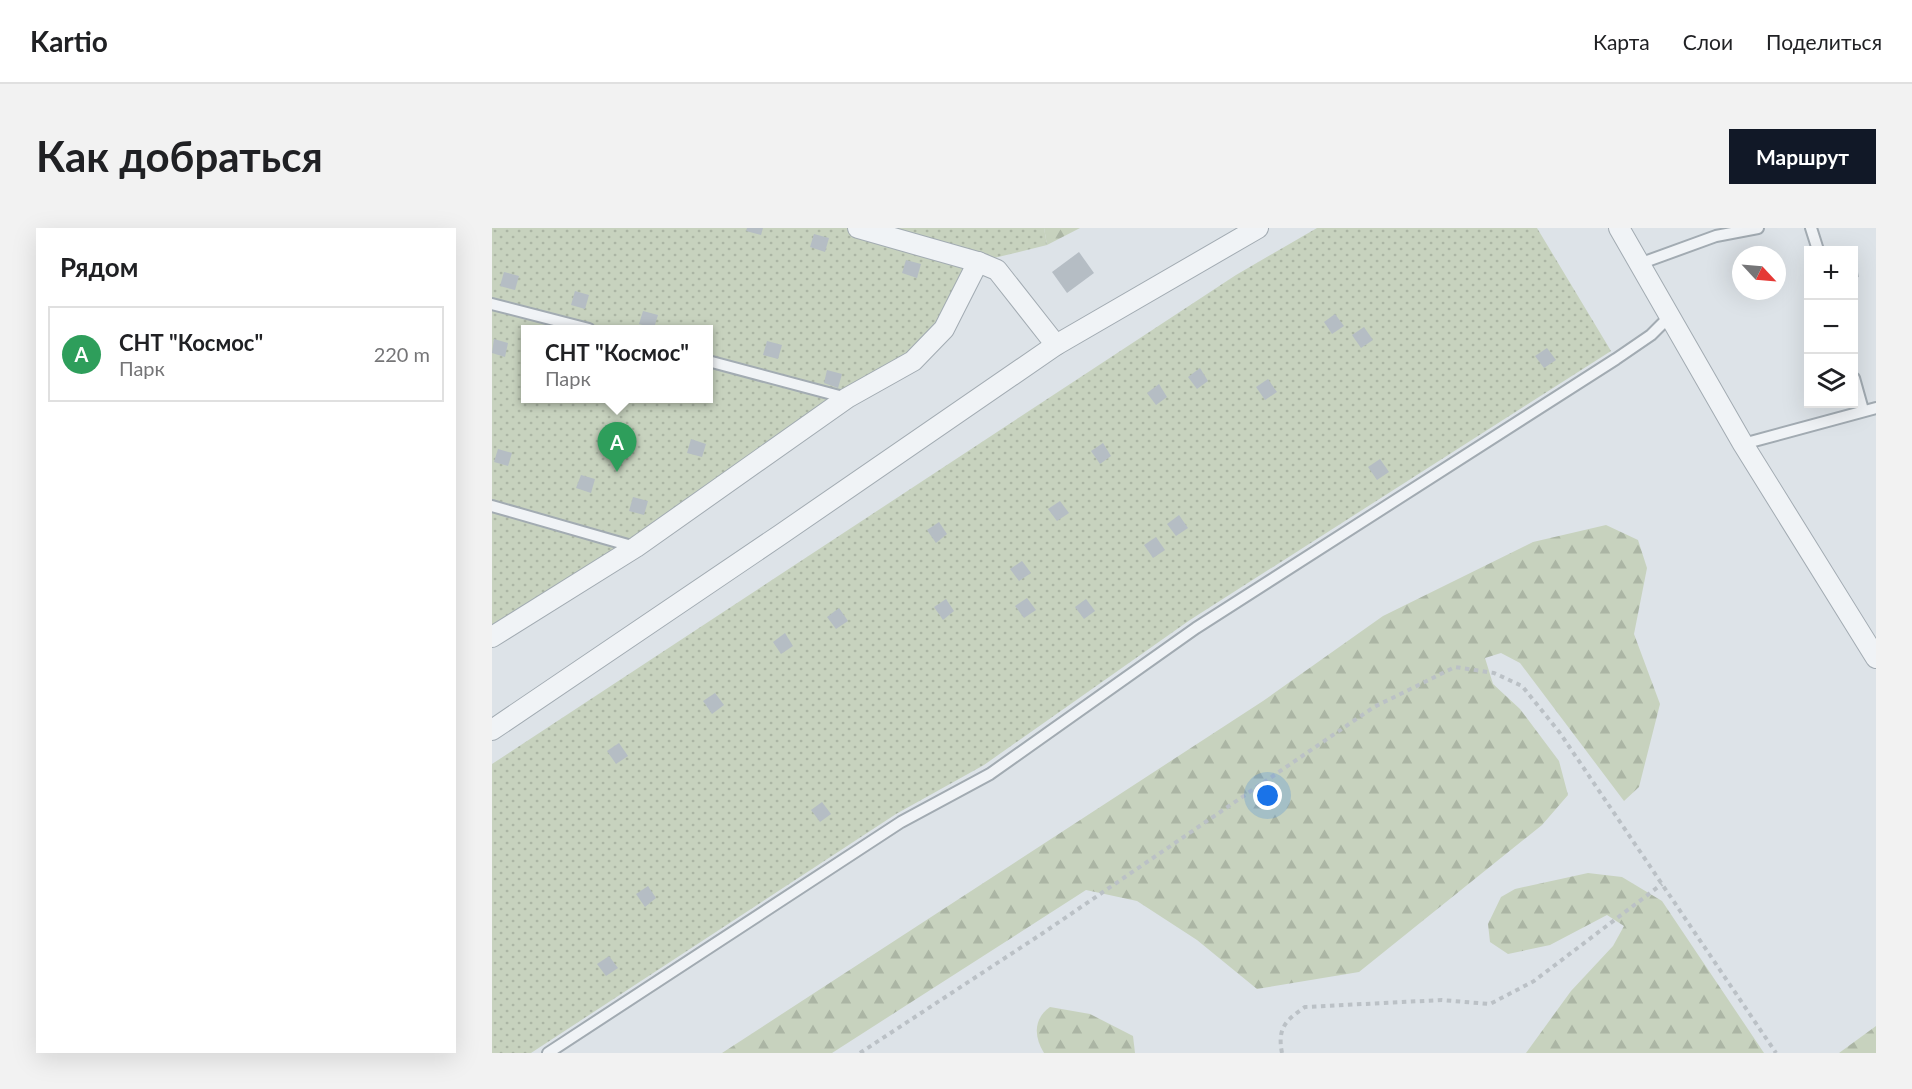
<!DOCTYPE html>
<html lang="ru">
<meta charset="utf-8">
<style>
body{margin:0;font-family:Lato,sans-serif;background:#f2f2f2;color:#202124}
.controls{position:absolute;right:18px;top:18px;display:grid;overflow:hidden;border-radius:0px;box-shadow:0 6px 24px #0002}
.controls button{width:54px;height:54px;display:grid;place-items:center;padding:0;border:0;border-bottom:2px solid #e0e0e0;background:#fff;color:#202124;font:30px sans-serif}
.compass{position:absolute;left:1240px;top:18px;width:54px;height:54px;border-radius:50%;background:#fff;box-shadow:0 6px 24px #0002;rotate:116deg}
.you{position:absolute;left:776px;top:568px;width:21px;height:21px;margin:-15px;border:4px solid #fff;border-radius:50%;background:#1a73e8;box-shadow:0 0 0 9px #1a73e833}
.badge{display:grid;place-items:center;width:39px;height:39px;border-radius:50%;background:#111827;color:#fff;font-size:20px;font-weight:700}
.pin{position:absolute;translate:-50% -50px;filter:drop-shadow(0 2px 3px #0008)}
.pin::after{content:'';position:absolute;top:32px;width:21px;height:18px;background:inherit;clip-path:polygon(0 0,100% 0,50% 100%)}
.popup{position:absolute;left:29px;top:97px;width:192px;height:78px;box-sizing:border-box;display:grid;place-content:center;border-radius:0px;background:#fff;filter:drop-shadow(0 2px 4px #0005);font-size:20px;white-space:nowrap;color:#757577}
.popup b{font-size:22px;color:#202124}
.popup::after{content:'';position:absolute;left:50%;top:100%;margin-left:-12px;border:12px solid transparent;border-top-color:#fff}
.list{margin:0;padding:0;list-style:none}
h2{display:flex;justify-content:space-between;align-items:center;height:78px;margin:0;padding:0 24px;font-size:26px}
h2 small{font-size:20px;font-weight:400;color:#757577}
.list li{display:grid;grid-template-columns:39px 1fr auto;gap:18px;align-items:center;box-sizing:border-box;height:96px;margin:0 12px 12px;padding:0 12px;border:2px solid #e0e0e0;border-radius:0px}
.list b{display:block;font-size:22px;white-space:nowrap}
.list p{margin:0;font-size:20px;white-space:nowrap;color:#757577}
.list em{font-size:20px;font-style:normal;color:#757577}
.icon{flex:none;width:33px;height:33px;fill:none;stroke:currentColor;stroke-width:2;stroke-linecap:round;stroke-linejoin:round}
.map{position:relative;flex:none;width:1384px;height:825px;overflow:hidden;border-radius:0px}
header{display:flex;align-items:center;gap:36px;box-sizing:border-box;height:84px;padding:0 30px;background:#fff;border-bottom:2px solid #e0e0e0}
header strong{font-size:28px}
nav{display:flex;gap:33px;margin-inline-start:auto;font-size:21px}
.intro{display:flex;align-items:center;justify-content:space-between;box-sizing:border-box;height:144px;padding:0 36px}
h1{margin:0;font-size:42px}
.button{padding:15px 27px;border-radius:0px;background:#111827;color:#fff;font-size:21px;font-weight:700}
main{display:flex;gap:36px;padding:0 36px}
aside{flex:1;background:#fff;border-radius:0px;box-shadow:0 6px 24px #0002}
.map>svg:first-child{display:block}
.grass{fill:url(#grass-dots);fill-rule:evenodd}
.forest{fill:url(#forest-firs)}
.building{fill:#b5bdc4}
.lines{fill:none;stroke-linecap:round;stroke-linejoin:round}
.service-casing{stroke:#a2abb2;stroke-width:14}
.minor-casing{stroke:#a2abb2;stroke-width:22}
.path{stroke:#bbc1c6;stroke-width:4;stroke-dasharray:4.5 4.5;stroke-linecap:butt}
.service{stroke:#f0f3f6;stroke-width:10}
.minor{stroke:#f0f3f6;stroke-width:20}
</style>
<header>
<strong>Kartio</strong>
<nav><a>Карта</a><a>Слои</a><a>Поделиться</a></nav>
</header>
<div class="intro"><h1>Как добраться</h1><a class="button">Маршрут</a></div>
<main>
<aside>
<h2>Рядом<small></small></h2>
<ul class="list">
<li><span class="badge" style="background:#2e9e5b">A</span><div><b>СНТ &quot;Космос&quot;</b><p>Парк</p></div><em>220 m</em></li>
</ul>
</aside>
<div class="map">
<svg width="1384" height="825" viewBox="0 0 1384 825">
<defs>
<pattern id="grass-dots" width="8" height="8" patternUnits="userSpaceOnUse" patternTransform="scale(1.5)"><rect width="8" height="8" fill="#c7d2be"/><path d="M2 2h.1M6 6h.1" fill="none" stroke="#abb5a4" stroke-width="1.8" stroke-linecap="round"/></pattern>
<pattern id="forest-firs" width="22" height="20" patternUnits="userSpaceOnUse" patternTransform="scale(1.5)"><rect width="22" height="20" fill="#c7d2be"/><path d="M5 1l3.5 6h-7zM16 11l3.5 6h-7z" fill="#abb5a4"/></pattern>
</defs>
<rect width="100%" height="100%" fill="#dde3e8"/>
<g class="grass">
<path d="M0 0H552L555 17 486 34 452 101 0 409ZM33 101H216V170H33Z"/>
<polygon points="825,0 1045,0 1119,123 698,392 492,537 404,586 39,825 0,825 0,536 744,47"/>
</g>
<g class="forest">
<polygon points="552,0 588,0 555,17"/>
<polygon points="1114,297 1146,312 1155,340 1142,406 1168,476 1147,559 1132,573 1028,435 1009,425 993,430 1001,456 1028,481 1067,533 1076,567 1050,597 867,744 765,761 705,712 645,673 594,662 340,825 230,825 771,473 891,388 1041,314"/>
<polygon points="1096,645 1130,649 1170,673 1272,825 1034,825 1079,763 1121,718 1132,698 1115,687 1058,717 1016,726 998,714 996,696 1009,669 1023,661"/>
<path d="M558 779 598 786 641 808 643 825H552C542 809 541 791 558 779Z"/>
<polygon points="1384,798 1384,825 1347,825"/>
</g>
<g class="building">
<polygon points="255,0 271,0 269,7 254,3"/>
<polygon points="322,6 337,10 333,24 318,19"/>
<polygon points="587,24 602,45 575,65 560,44"/>
<polygon points="414,32 429,36 425,50 410,45"/>
<polygon points="1362,34 1364,34 1367,49 1362,50"/>
<polygon points="12,44 27,48 23,62 8,58"/>
<polygon points="83,63 97,67 93,81 79,77"/>
<polygon points="151,83 166,87 162,100 147,96"/>
<polygon points="843,86 852,98 840,106 832,94"/>
<polygon points="872,99 881,112 869,120 860,107"/>
<polygon points="2,111 16,115 13,129 0,125"/>
<polygon points="275,113 290,117 286,131 271,127"/>
<polygon points="1055,120 1064,132 1052,140 1043,128"/>
<polygon points="708,140 716,153 705,161 696,149"/>
<polygon points="335,142 350,146 346,160 332,155"/>
<polygon points="776,151 785,164 773,172 764,159"/>
<polygon points="667,156 675,169 664,177 655,165"/>
<polygon points="199,211 214,216 210,229 195,225"/>
<polygon points="611,215 619,228 608,236 599,223"/>
<polygon points="6,221 20,225 16,238 2,234"/>
<polygon points="888,231 897,244 885,252 876,239"/>
<polygon points="89,247 103,251 99,265 84,260"/>
<polygon points="141,269 156,273 152,287 137,283"/>
<polygon points="568,273 577,285 565,293 556,281"/>
<polygon points="687,287 696,300 684,308 675,296"/>
<polygon points="447,294 455,306 444,315 435,302"/>
<polygon points="664,309 673,322 661,330 652,317"/>
<polygon points="530,333 539,345 527,353 518,341"/>
<polygon points="535,370 544,382 532,390 523,378"/>
<polygon points="454,371 462,383 451,392 442,379"/>
<polygon points="594,371 603,383 592,391 583,379"/>
<polygon points="347,380 356,393 344,401 335,389"/>
<polygon points="293,405 301,418 289,426 281,414"/>
<polygon points="223,465 232,477 220,486 211,473"/>
<polygon points="127,515 136,528 124,536 115,523"/>
<polygon points="330,574 339,586 328,594 319,582"/>
<polygon points="156,658 164,670 153,679 144,666"/>
<polygon points="117,728 126,740 114,748 105,736"/>
</g>
<g class="lines">
<g class="service-casing">
<g id="service">
<polyline points="1319,0 1326,22"/>
<polyline points="1147,36 1224,8 1266,0"/>
<polyline points="0,76 97,101"/>
<polyline points="216,133 355,170"/>
<polyline points="1362,150 1371,182"/>
<polyline points="1251,216 1384,180"/>
<polyline points="0,278 143,319"/>
<polyline points="56,825 409,594 498,546 704,400 1124,131 1159,107 1177,89"/>
</g>
</g>
<g class="minor-casing">
<g id="minor">
<polyline points="366,0 486,34 505,42 564,117"/>
<polyline points="1127,0 1251,216 1384,430"/>
<polyline points="0,409 144,319 355,170 421,133 452,101 486,34"/>
<polyline points="0,502 288,307 564,117 766,0"/>
</g>
</g>
<g class="path">
<polyline points="368,825 551,705 882,479 963,439 1002,445 1030,458 1068,505 1284,825"/>
<path d="M790 825C785 800 794 792 813 779L950 772 998 776 1042 753 1170 656"/>
</g>
<use href="#service" class="service"/>
<use href="#minor" class="minor"/>
</g>
</svg>
<div class="controls">
<button>+</button>
<button>−</button>
<button><svg class="icon" aria-label="layers" viewBox="0 0 24 24"><path d="M12 4l9 5-9 5-9-5zM3 14l9 5 9-5"/></svg></button>
</div>
<svg class="compass" viewBox="-18 -18 36 36"><path d="M0-13l5 13h-10z" fill="#e53935"/><path d="M0 13l5-13h-10z" fill="#757577"/></svg>
<div class="you"></div>
<div class="pin badge" style="left:125px;top:244px;background:#2e9e5b">A</div>
<div class="popup"><b>СНТ &quot;Космос&quot;</b>Парк</div>
</div>
</main>
